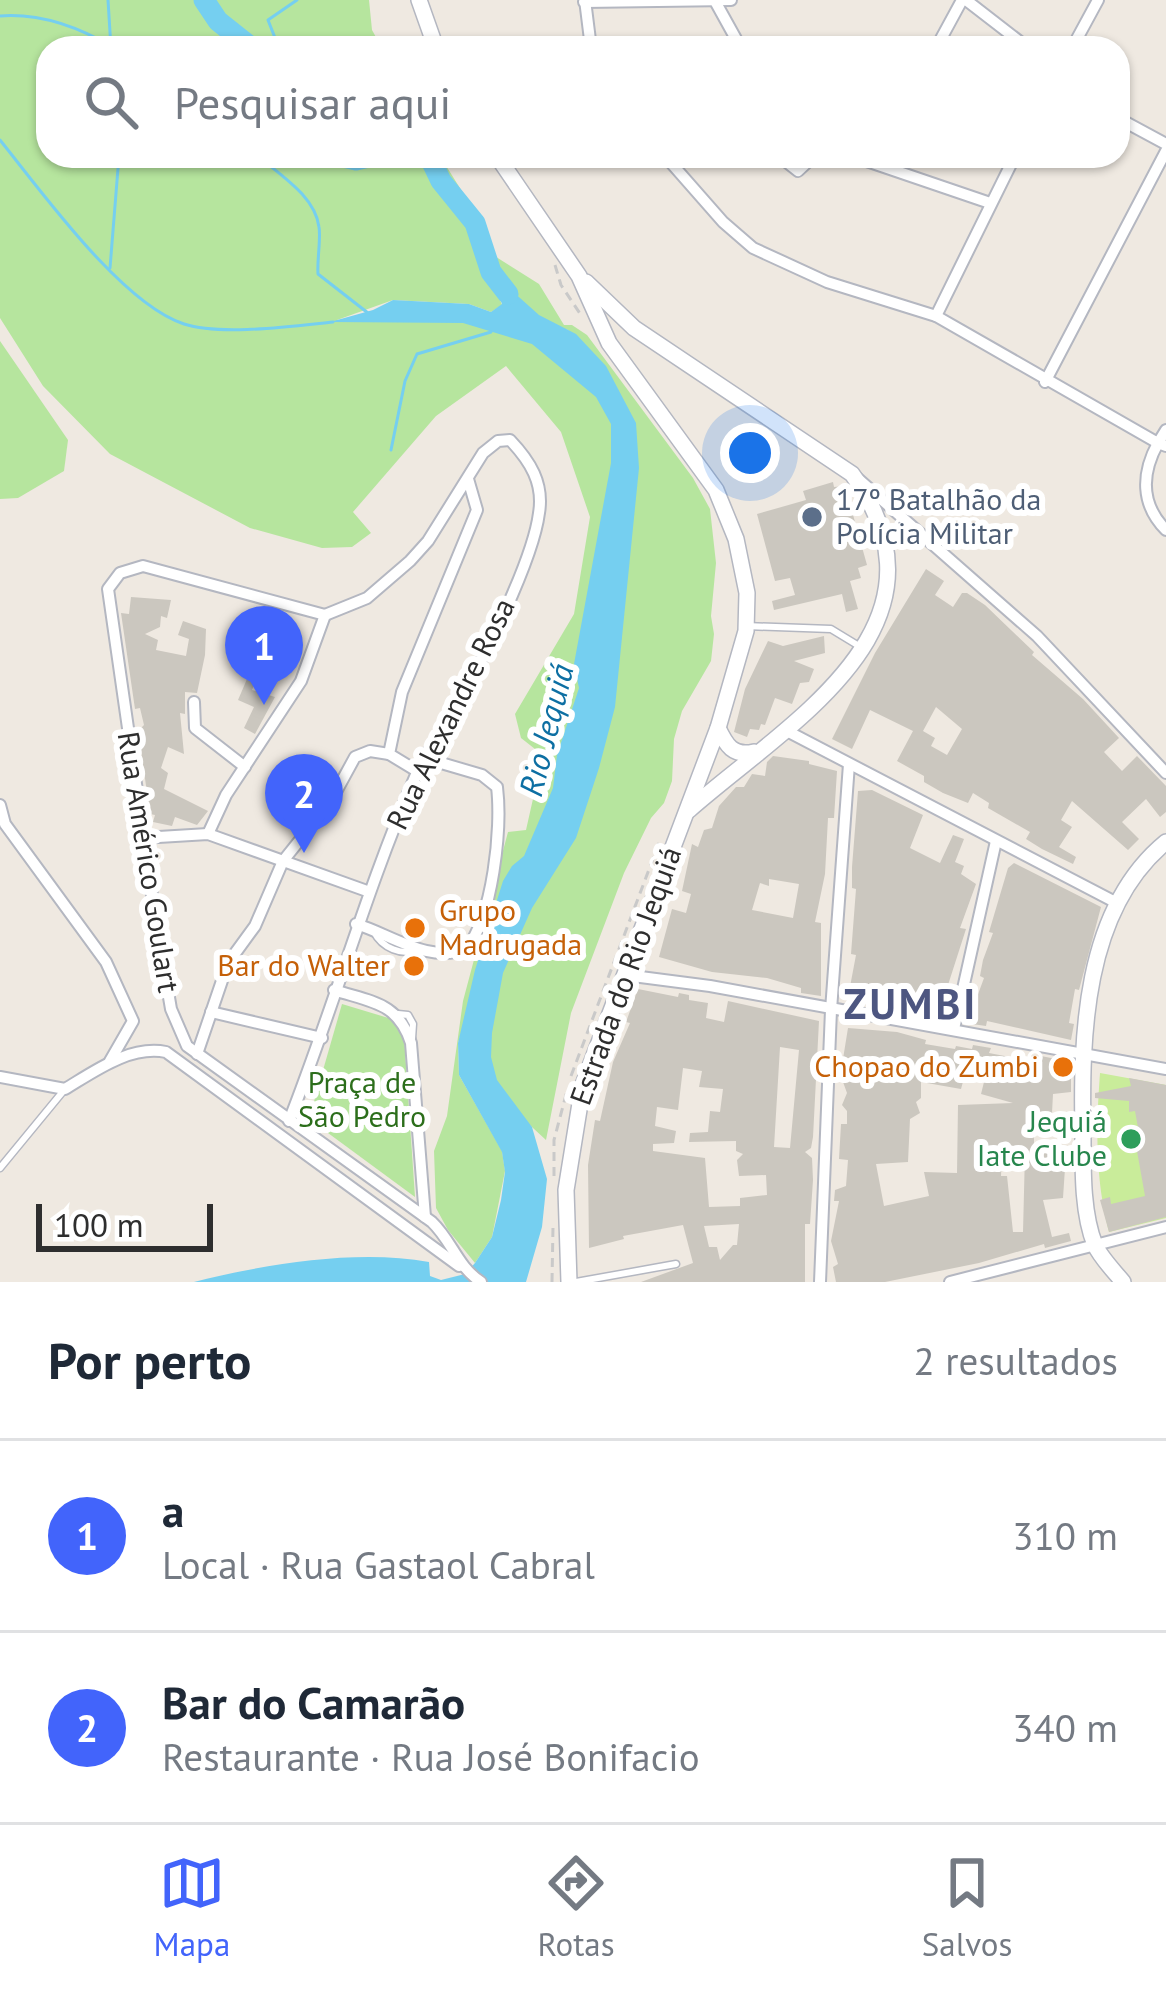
<!DOCTYPE html>
<html lang="pt">
<meta charset="utf-8">
<style>
body{margin:0;font-family:"PT Sans",sans-serif;background:#f2f2f3;color:#1f2937}
.scale{position:absolute;left:36px;bottom:30px;width:177px;box-sizing:border-box;padding-left:12px;border:6px solid #2e2e2e;border-top:0;font-size:33px;line-height:42px;white-space:nowrap;color:#2e2e2e;-webkit-text-stroke:9px #fff;paint-order:stroke}
.you{position:absolute;left:750px;top:453px;width:42px;height:42px;margin:-30px;border:9px solid #fff;border-radius:50%;background:#1a73e8;box-shadow:0 0 0 18px #1a73e833}
.badge{display:grid;place-items:center;width:78px;height:78px;border-radius:50%;background:#4264fb;color:#fff;font-size:39px;font-weight:700}
.pin{position:absolute;translate:-50% -99px;filter:drop-shadow(0 3px 6px #0008)}
.pin::after{content:'';position:absolute;top:63px;width:42px;height:36px;background:inherit;clip-path:polygon(0 0,100% 0,50% 100%)}
.list{margin:0;padding:0;list-style:none}
h2{display:flex;justify-content:space-between;align-items:center;height:156px;margin:0;padding:0 48px;font-size:51px}
h2 small{font-size:39px;font-weight:400;color:#747a83}
.list li{display:grid;grid-template-columns:78px 1fr auto;gap:36px;align-items:center;box-sizing:border-box;height:192px;padding:0 48px;border-top:3px solid #e0e1e3}
.list b{display:block;font-size:45px;white-space:nowrap}
.list p{margin:0;font-size:39px;white-space:nowrap;color:#747a83}
.list em{font-size:39px;font-style:normal;color:#747a83}
.icon{flex:none;width:66px;height:66px;fill:none;stroke:currentColor;stroke-width:2;stroke-linecap:round;stroke-linejoin:round}
.map{position:relative;flex:none;width:1166px;height:1282px;overflow:hidden}
.search{position:absolute;background:#fff;box-shadow:0 3px 9px #0004;left:36px;right:36px;top:36px;height:132px;display:flex;align-items:center;gap:30px;box-sizing:border-box;padding:0 42px;border-radius:36px;color:#747a83;font-size:45px}
.sheet{height:540px;background:#fff}
nav{display:flex;justify-content:space-around;align-items:center;box-sizing:border-box;height:168px;border-top:3px solid #e0e1e3;background:#fff;font-size:33px;color:#747a83}
nav a{display:grid;justify-items:center;gap:6px}
nav .on{color:#4264fb}
.map>svg:first-child{display:block}
.green{fill:#b6e59e}
.pitch{fill:#c9ec9a}
.water{fill:#75cff0}
.lines{fill:none;stroke-linecap:round;stroke-linejoin:round}
.stream{stroke:#75cff0;stroke-width:3}
.river{stroke:#75cff0;stroke-width:21}
.building{fill:#cbc7bf;fill-rule:evenodd}
.service-casing{stroke:#b4b7c1;stroke-width:9}
.minor-casing{stroke:#b4b7c1;stroke-width:14}
.secondary-casing{stroke:#b4b7c1;stroke-width:18}
.path{stroke:#c9c9c9;stroke-width:3;stroke-dasharray:9 6;stroke-linecap:butt}
.service{stroke:#fff;stroke-width:6}
.minor{stroke:#fff;stroke-width:10}
.secondary{stroke:#fff;stroke-width:15}
.service-dot{fill:#5c6f8a;stroke:#fff;stroke-width:4.5}
.food-dot{fill:#e8710a;stroke:#fff;stroke-width:4.5}
.leisure-dot{fill:#2e9e5b;stroke:#fff;stroke-width:4.5}
.labels{text-anchor:middle;stroke-width:12;stroke-linejoin:round;paint-order:stroke}
.service-label{font-size:30px;fill:#4e5e75;stroke:#fff;text-anchor:start}
.street-label{font-size:30px;fill:#2e2e2e;stroke:#fff}
.food-label{font-size:30px;fill:#c56008;stroke:#fff;text-anchor:end}
.park-label{font-size:30px;fill:#2c6e1b;stroke:#fff}
.leisure-label{font-size:30px;fill:#27864d;stroke:#fff;text-anchor:end}
.water-label{font-size:33px;font-style:italic;fill:#0d6fa3;stroke:#fff}
.district-label{font-size:42px;font-weight:bold;letter-spacing:3px;fill:#4d5680;stroke:#fff}
</style>
<div class="map">
<svg width="1166" height="1282" viewBox="0 0 1166 1282">
<rect width="100%" height="100%" fill="#efe9e1"/>
<g class="green">
<polygon points="0,0 369,0 372,30 382,48 48,48 48,156 440,156 486,230 493,255 539,284 564,325 572,325 587,335 693,478 710,509 716,563 711,616 714,634 711,661 682,711 674,739 672,781 664,803 651,818 624,873 571,1013 546,1140 495,1093 484,1058 485,1032 497,972 526,904 570,835 593,766 608,706 633,468 630,424 617,388 590,353 568,330 536,321 498,294 502,305 491,312 469,304 393,300 337,320 464,318 534,340 600,394 616,423 616,463 579,663 585,688 562,757 558,790 528,860 508,883 458,1043 459,1075 502,1151 505,1171 492,1237 475,1263 448,1230 436,1208 434,1151 447,1116 463,1001 508,832 526,830 535,790 525,783 535,749 521,738 515,714 574,614 590,517 561,432 506,366 436,416 353,512 371,533 352,547 322,548 250,528 110,454 43,386 0,318"/>
<polygon points="0,341 68,440 64,471 18,498 0,499"/>
<polygon points="342,1004 395,1020 404,1036 415,1197 309,1119"/>
</g>
<path class="pitch" d="M1100 1073 1166 1085V1218L1109 1232C1095 1179 1096 1127 1100 1073Z"/>
<path class="water" d="M491 272 539 315 576 334 606 366 636 423 639 468 615 707 599 768 576 838 532 908 503 973 492 1033 491 1057 497 1080 532 1127 547 1179 542 1227 526 1282H194C265 1264 357 1249 429 1262L430 1276 441 1280 465 1274 475 1263 492 1237 501 1200 505 1172 502 1152 459 1075 458 1043 475 970 503 881 512 866 524 856 553 788 557 755 579 688 574 664 611 463V424L596 397 532 344 463 323 330 322 373 310 393 300 469 304 491 312 502 304Z"/>
<g class="lines">
<g class="stream">
<polyline points="108,0 111,48"/>
<path d="M0 16C41 13 79 27 114 48"/>
<polyline points="279,48 268,20 297,0"/>
<path d="M0 140C42 192 122 304 184 324 221 336 293 326 333 322"/>
<path d="M258 156C280 175 315 196 319 227 321 238 317 260 318 274L368 313"/>
<polyline points="110,268 119,156"/>
<polyline points="391,450 405,381 417,354 491,332"/>
</g>
<g class="river">
<polyline points="204,0 218,21 252,48"/>
<polyline points="339,156 356,160 373,156"/>
<polyline points="429,156 441,181 475,223 491,272 508,294"/>
</g>
</g>
<g class="building">
<polygon points="833,482 834,487 845,486 867,565 858,568 861,578 850,581 858,609 846,612 842,594 774,610 772,601 795,595 790,578 775,581 757,514 806,500 803,491"/>
<path d="M926 569 944 581 935 595 953 607 962 593H967L985 605 1034 652 1032 655 1083 699 1119 738 1104 752 1122 771 1137 756 1166 786V812L1160 817 1146 799 1122 822 1139 839 1128 850 1072 801 1061 820 1072 827 1059 847 1076 857 1073 864 1042 849 1026 839 1030 832 988 808 989 803 973 793 968 803 943 793 924 782V776L897 761 913 731 870 710 852 749 832 739 875 653ZM936 707 962 729 947 755 931 746 935 738 923 731Z"/>
<polygon points="131,597 171,600 167,618 161,616 160,627 145,634 158,640 156,650 186,656 189,639 178,635 183,621 206,629 205,655 197,693 185,692 185,714 180,713 184,754 168,747 161,768 168,773 164,789 208,811 197,825 175,817 172,826 153,822 155,815 150,814 141,750 144,744 140,741 138,731 144,725 140,708 135,709 121,613 129,614"/>
<polygon points="824,636 825,653 794,661 814,669 809,682 800,683 792,704 775,698 765,725 761,724 759,730 750,729 747,737 734,732 745,689 768,641 783,646"/>
<polygon points="247,679 255,683 252,690 275,697 255,734 244,728 254,707 238,700"/>
<path d="M773 756 809 761V764L837 771 834 818H828L825 874 815 922 821 923V996L801 993V988L767 978 712 972 659 957 672 909 686 913 691 894 682 891 692 844 698 847 704 830 712 828 719 806 736 787H744L752 774 765 776 767 762ZM769 879 799 884 793 918 752 910 760 883 769 886Z"/>
<polygon points="872,790 923,815 910,848 940,863 953,835 964,839 955,862 964,866 961,874 976,884 960,928 966,929 948,985 953,986 946,1011 915,1006 914,1012 865,1004 866,998 849,992 856,955 851,954 856,889 852,888 852,867 858,791"/>
<polygon points="1014,863 1101,907 1079,990 1075,989 1069,1023 1074,1024 1071,1040 987,1021 986,1026 965,1023 971,996 977,997 984,978 980,976 983,960 993,933 989,932 1008,868"/>
<path d="M638 989 678 997 679 993 689 995V1000L708 1003 706 1018 724 1022 728 1001 819 1021 813 1137 811 1148 805 1152 812 1158 813 1180 810 1224H805V1282H641L693 1263 683 1225 623 1236 624 1239 589 1248 588 1165 595 1120 600 1121 613 1062 630 1023 626 1022ZM780 1047 799 1050 790 1148 774 1147ZM683 1068 702 1071 699 1087 723 1089 720 1112 710 1111 708 1132 690 1133 689 1142 736 1141V1151L743 1154 737 1160 739 1176 766 1175 767 1195 740 1198V1206L709 1207 705 1158 653 1151V1144L674 1143 676 1131 655 1126 657 1107 678 1110ZM739 1224 737 1245H733L720 1260 717 1247H709L704 1226Z"/>
<path d="M848 1028 897 1032 926 1040 925 1044 955 1049 956 1046 972 1049 973 1045 991 1048 989 1053 1015 1058 1041 1060V1056L1071 1062V1092L1053 1094 1052 1113H1070L1069 1131 1034 1130V1151L1066 1153 1063 1198 1043 1200 1052 1237 1069 1233 1071 1241 1045 1248 1044 1244 979 1263 885 1282H836L833 1267 838 1264 831 1241 839 1201H834L835 1190 846 1186 848 1160 839 1159 841 1124H847V1111L842 1105 847 1093 843 1082 859 1067 842 1065ZM964 1078 984 1082 981 1094 1013 1103 958 1105 957 1173 924 1172 929 1196 884 1206 876 1164 908 1162 910 1119 920 1113 916 1102 921 1098V1082L961 1089ZM1002 1152H1025L1023 1232H1013L1007 1176H1001Z"/>
<polygon points="1129,1078 1166,1085 1166,1217 1109,1232 1100,1200 1110,1197 1111,1204 1145,1196 1134,1134 1139,1133 1135,1111 1129,1112 1129,1101 1095,1098 1095,1093 1131,1086"/>
</g>
<g class="lines">
<g class="service-casing">
<g id="service">
<polyline points="746,626 831,629 859,646"/>
<path d="M374 932C382 948 402 956 418 950"/>
<polyline points="398,1014 408,1015 413,1024 412,1039"/>
<polyline points="0,1168 65,1089"/>
<polyline points="576,1282 676,1264"/>
</g>
</g>
<g class="minor-casing">
<g id="minor">
<polyline points="585,0 591,48"/>
<polyline points="966,0 1028,48"/>
<polyline points="715,1 741,48"/>
<polyline points="584,2 731,0"/>
<polyline points="936,48 962,0"/>
<polyline points="1072,48 1098,0"/>
<polyline points="1127,123 1166,144"/>
<polyline points="665,156 723,222 753,248 827,282 936,316 1158,443 1166,430"/>
<polyline points="779,156 798,171 814,156"/>
<polyline points="852,156 990,203"/>
<polyline points="936,316 1015,156"/>
<polyline points="1045,382 1166,151"/>
<path d="M1166 446 1158 443C1141 474 1141 505 1166 530"/>
<polyline points="856,477 1037,636 1166,773"/>
<path d="M325 615 143 566 120 573 108 589 155 916 171 1009 187 1046 432 1222C452 1241 457 1266 481 1282"/>
<polyline points="194,702 195,728 245,767"/>
<polyline points="785,730 1117,903"/>
<polyline points="417,771 389,754 402,692 477,510 468,479"/>
<polyline points="0,805 5,824 106,962 133,1021 110,1061"/>
<polyline points="208,834 226,795 301,681 325,615"/>
<polyline points="142,838 208,834 367,891"/>
<path d="M356 924C390 934 429 964 466 949 493 917 502 828 497 787L482 775 424 758"/>
<polyline points="625,975 710,986 1166,1069"/>
<path d="M334 990C371 1002 398 1002 411 1043L425 1217"/>
<polyline points="211,1012 322,1038"/>
<polyline points="954,1029 996,841"/>
<polyline points="197,1054 228,963 255,926 283,861 331,801 355,757 370,751 389,754"/>
<path d="M0 1077 65 1089C95 1071 130 1045 166 1052L459 1266"/>
<path d="M289 1121C334 1007 366 890 415 777 426 752 443 730 457 706 482 662 533 561 539 513 544 483 530 461 510 440L498 441 483 453 428 541 410 561 367 598 325 615"/>
<polyline points="820,1282 831,1010 849,764"/>
<polyline points="950,1282 1166,1227"/>
</g>
</g>
<g class="secondary-casing">
<g id="secondary">
<polyline points="419,0 436,48"/>
<polyline points="497,156 579,276 609,343 716,490 736,539 747,593 746,631 718,728 583,1085 566,1190 569,1282"/>
<path d="M586 282 634 328 852 474C963 626 789 722 689 810"/>
<path d="M718 728C726 745 733 757 754 752"/>
<path d="M1123 1282C1114 1271 1101 1258 1095 1245 1082 1213 1083 1169 1083 1135 1081 1037 1083 910 1166 842"/>
</g>
</g>
<g class="path">
<polyline points="555,265 561,285 581,315"/>
<polyline points="571,1076 659,843"/>
<polyline points="554,1176 554,1140 567,1091"/>
<polyline points="552,1282 553,1227"/>
</g>
<use href="#service" class="service"/>
<use href="#minor" class="minor"/>
<use href="#secondary" class="secondary"/>
</g>
<circle class="service-dot" cx="812" cy="517" r="12"/>
<g class="food-dot">
<circle cx="415" cy="928" r="12"/>
<circle cx="414" cy="966" r="12"/>
<circle cx="1063" cy="1067" r="12"/>
</g>
<circle class="leisure-dot" cx="1131" cy="1139" r="12"/>
<g class="labels">
<g class="service-label">
<text x="836" y="510">17º Batalhão da<tspan x="836" dy="34">Polícia Militar</tspan></text>
</g>
<g class="street-label">
<text transform="translate(451 714) rotate(-64)" y="10">Rua Alexandre Rosa</text>
<text transform="translate(148 862) rotate(81)" y="10">Rua Américo Goulart</text>
<text transform="translate(626 976) rotate(-70)" y="10">Estrada do Rio Jequiá</text>
</g>
<g class="food-label">
<text x="439" y="921" text-anchor="start">Grupo<tspan x="439" dy="34">Madrugada</tspan></text>
<text x="390" y="976">Bar do Walter</text>
<text x="1039" y="1077">Chopao do Zumbi</text>
</g>
<g class="park-label">
<text x="362" y="1093">Praça de<tspan x="362" dy="34">São Pedro</tspan></text>
</g>
<g class="leisure-label">
<text x="1107" y="1132">Jequiá<tspan x="1107" dy="34">Iate Clube</tspan></text>
</g>
<g class="water-label">
<text transform="translate(546 730) rotate(-76)" y="12">Rio Jequiá</text>
</g>
<g class="district-label">
<text x="911" y="1019">ZUMBI</text>
</g>
</g>
</svg>
<div class="scale">100 m</div>
<div class="you"></div>
<div class="pin badge" style="left:264px;top:705px">1</div>
<div class="pin badge" style="left:304px;top:853px">2</div>
<div class="search"><svg class="icon" aria-label="search" viewBox="0 0 24 24"><circle cx="10" cy="10" r="6"/><path d="M15 15l6 6"/></svg>Pesquisar aqui</div>
</div>
<section class="sheet">
<h2>Por perto<small>2 resultados</small></h2>
<ul class="list">
<li><span class="badge">1</span><div><b>a</b><p>Local · Rua Gastaol Cabral</p></div><em>310 m</em></li>
<li><span class="badge">2</span><div><b>Bar do Camarão</b><p>Restaurante · Rua José Bonifacio</p></div><em>340 m</em></li>
</ul>
</section>
<nav>
<a class="on"><svg class="icon" aria-label="map" viewBox="0 0 24 24"><path d="M3 6l6-2 6 2 6-2v14l-6 2-6-2-6 2zM9 4v14M15 6v14"/></svg>Mapa</a>
<a><svg class="icon" aria-label="directions" viewBox="0 0 24 24"><path d="M12 3l9 9-9 9-9-9zM9 14v-3h6M13 9l2 2-2 2"/></svg>Rotas</a>
<a><svg class="icon" aria-label="saved" viewBox="0 0 24 24"><path d="M7 4h10v16l-5-4-5 4z"/></svg>Salvos</a>
</nav>
